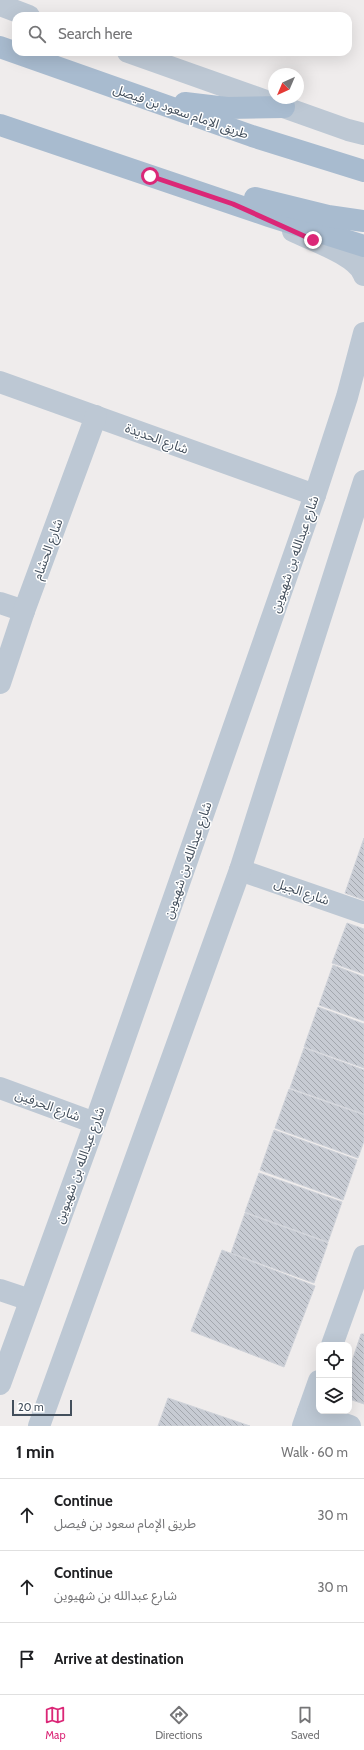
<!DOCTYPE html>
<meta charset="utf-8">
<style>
body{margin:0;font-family:Cabin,"Noto Sans Arabic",sans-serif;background:#f6f6f6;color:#202124}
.controls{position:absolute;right:12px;bottom:12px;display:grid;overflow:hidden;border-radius:8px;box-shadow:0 4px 16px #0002}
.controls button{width:36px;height:36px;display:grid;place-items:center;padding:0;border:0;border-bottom:1px solid #e0e0e0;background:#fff;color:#202124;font:20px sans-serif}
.compass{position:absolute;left:268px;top:68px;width:36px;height:36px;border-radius:50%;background:#fff;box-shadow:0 4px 16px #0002;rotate:224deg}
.scale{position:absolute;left:12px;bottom:10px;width:60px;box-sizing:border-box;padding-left:4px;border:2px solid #434f5c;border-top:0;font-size:11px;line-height:14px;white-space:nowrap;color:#434f5c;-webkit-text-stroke:3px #fff;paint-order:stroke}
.stop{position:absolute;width:12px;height:12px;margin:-9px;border:3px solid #db2777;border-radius:50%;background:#fff}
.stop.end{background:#db2777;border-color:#fff;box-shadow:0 1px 4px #0008}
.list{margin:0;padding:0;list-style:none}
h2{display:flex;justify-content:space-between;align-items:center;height:52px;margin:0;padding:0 16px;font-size:17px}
h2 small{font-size:13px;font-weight:400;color:#757577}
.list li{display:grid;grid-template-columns:26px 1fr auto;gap:12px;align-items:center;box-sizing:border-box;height:72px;padding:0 16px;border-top:1px solid #e0e0e0}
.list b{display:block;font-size:15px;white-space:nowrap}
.list p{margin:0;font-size:13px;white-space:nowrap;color:#757577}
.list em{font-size:13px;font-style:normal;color:#757577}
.icon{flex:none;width:22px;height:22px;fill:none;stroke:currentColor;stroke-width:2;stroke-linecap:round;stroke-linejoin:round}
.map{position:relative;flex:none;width:364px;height:1426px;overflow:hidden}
.search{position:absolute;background:#fff;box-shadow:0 4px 16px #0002;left:12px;right:12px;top:12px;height:44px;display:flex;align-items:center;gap:10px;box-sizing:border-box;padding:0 14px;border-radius:12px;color:#757577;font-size:15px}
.sheet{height:268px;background:#fff}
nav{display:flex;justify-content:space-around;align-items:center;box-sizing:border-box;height:56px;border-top:1px solid #e0e0e0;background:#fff;font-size:11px;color:#757577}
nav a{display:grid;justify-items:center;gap:2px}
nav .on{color:#db2777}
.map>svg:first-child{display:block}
.building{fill:url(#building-back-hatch);stroke:#cfd2d9}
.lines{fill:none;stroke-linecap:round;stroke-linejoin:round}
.minor{stroke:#bdc8d4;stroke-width:22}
.major{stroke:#a8bbcf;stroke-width:22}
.route{stroke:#db2777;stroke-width:5}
.labels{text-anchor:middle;stroke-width:3;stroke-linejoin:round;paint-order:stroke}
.street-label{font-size:13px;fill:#434f5c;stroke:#fff}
</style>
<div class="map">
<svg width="364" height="1426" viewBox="0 0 364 1426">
<defs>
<pattern id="building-back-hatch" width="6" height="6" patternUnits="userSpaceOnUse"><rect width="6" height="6" fill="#c7cbd3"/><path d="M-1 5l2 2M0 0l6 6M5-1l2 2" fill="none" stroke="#a3a7ae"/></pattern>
</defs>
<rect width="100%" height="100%" fill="#efecec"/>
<g class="building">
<polygon points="364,838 364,900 345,893"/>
<polygon points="347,923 364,929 364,974 332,963"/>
<polygon points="333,965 364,977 364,1021 319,1005"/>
<polygon points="318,1007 364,1024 364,1068 304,1047"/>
<polygon points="304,1048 364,1070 364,1114 290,1088"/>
<polygon points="289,1089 364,1115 364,1141 358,1158 275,1128"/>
<polygon points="274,1130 357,1160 343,1200 260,1170"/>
<polygon points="259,1173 342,1202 328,1242 245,1212"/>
<polygon points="245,1213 328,1243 314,1283 231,1253"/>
<polygon points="222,1250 315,1286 284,1367 191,1331"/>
<polygon points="361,1334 364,1334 364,1404 349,1399 349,1370"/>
<polygon points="168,1398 250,1426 158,1426"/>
</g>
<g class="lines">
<g class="minor">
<polyline points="0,5 29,16"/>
<polyline points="128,52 348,130 364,134"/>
<path d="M293 231C311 240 357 255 364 275"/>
<polyline points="0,382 315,495"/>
<polyline points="0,603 24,611"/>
<polyline points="0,683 24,611 96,416"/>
<polyline points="240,870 364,913"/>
<polyline points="0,1088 95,1123"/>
<polyline points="0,1290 30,1300"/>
<polyline points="332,1345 364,1256"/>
<polyline points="0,1384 95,1123 315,495 347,397 364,333"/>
<polyline points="308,1412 350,1426"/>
<polyline points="39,1426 240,870 364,481"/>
<polyline points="303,1426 319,1381"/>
</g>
<g class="major">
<polyline points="0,47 252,136 364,171"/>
<polyline points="185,103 227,108 284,107"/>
<polyline points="0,125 269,216 364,246"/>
<polyline points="255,198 328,216 364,221"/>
</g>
</g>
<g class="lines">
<polyline class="route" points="150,176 233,204 313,240"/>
</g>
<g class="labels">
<g class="street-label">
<text transform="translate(181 111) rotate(19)" y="5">طريق الإمام سعود بن فيصل</text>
<text transform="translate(157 438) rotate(20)" y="5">شارع الحديدة</text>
<text transform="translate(47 549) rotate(-70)" y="5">شارع الحشام</text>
<text transform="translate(294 554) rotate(-71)" y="5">شارع عبدالله بن شهيوين</text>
<text transform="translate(187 860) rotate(-71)" y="5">شارع عبدالله بن شهيوين</text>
<text transform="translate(302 891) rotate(19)" y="5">شارع الجيل</text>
<text transform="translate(48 1105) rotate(20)" y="5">شارع الحرفين</text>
<text transform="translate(79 1165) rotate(-70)" y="5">شارع عبدالله بن شهيوين</text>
</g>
</g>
</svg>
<div class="controls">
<button><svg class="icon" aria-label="locate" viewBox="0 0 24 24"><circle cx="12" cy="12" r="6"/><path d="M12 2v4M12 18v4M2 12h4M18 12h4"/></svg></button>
<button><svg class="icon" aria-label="layers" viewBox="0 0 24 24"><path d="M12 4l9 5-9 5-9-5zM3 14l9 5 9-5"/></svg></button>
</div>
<svg class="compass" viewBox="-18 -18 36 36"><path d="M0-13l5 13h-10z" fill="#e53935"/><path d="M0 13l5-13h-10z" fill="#757577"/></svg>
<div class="scale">20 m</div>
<div class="stop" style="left:150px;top:176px"></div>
<div class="stop end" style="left:313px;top:240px"></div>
<div class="search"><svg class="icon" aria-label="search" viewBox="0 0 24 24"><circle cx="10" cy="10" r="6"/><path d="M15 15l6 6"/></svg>Search here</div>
</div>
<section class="sheet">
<h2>1 min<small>Walk · 60 m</small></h2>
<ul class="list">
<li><svg class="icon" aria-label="ahead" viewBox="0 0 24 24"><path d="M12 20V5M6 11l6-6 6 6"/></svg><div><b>Continue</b><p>طريق الإمام سعود بن فيصل</p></div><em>30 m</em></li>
<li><svg class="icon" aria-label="ahead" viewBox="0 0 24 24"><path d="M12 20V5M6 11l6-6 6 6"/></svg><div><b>Continue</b><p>شارع عبدالله بن شهيوين</p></div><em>30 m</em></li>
<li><svg class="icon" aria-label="arrive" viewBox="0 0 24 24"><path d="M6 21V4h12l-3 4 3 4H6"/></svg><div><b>Arrive at destination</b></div></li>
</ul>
</section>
<nav>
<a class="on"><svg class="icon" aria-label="map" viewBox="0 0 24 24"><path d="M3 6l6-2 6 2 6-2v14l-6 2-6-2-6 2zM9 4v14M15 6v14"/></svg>Map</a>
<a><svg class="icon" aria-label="directions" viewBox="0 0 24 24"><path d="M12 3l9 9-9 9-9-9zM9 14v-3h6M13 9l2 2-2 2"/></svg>Directions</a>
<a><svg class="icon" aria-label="saved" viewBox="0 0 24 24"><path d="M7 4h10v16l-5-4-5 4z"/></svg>Saved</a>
</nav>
